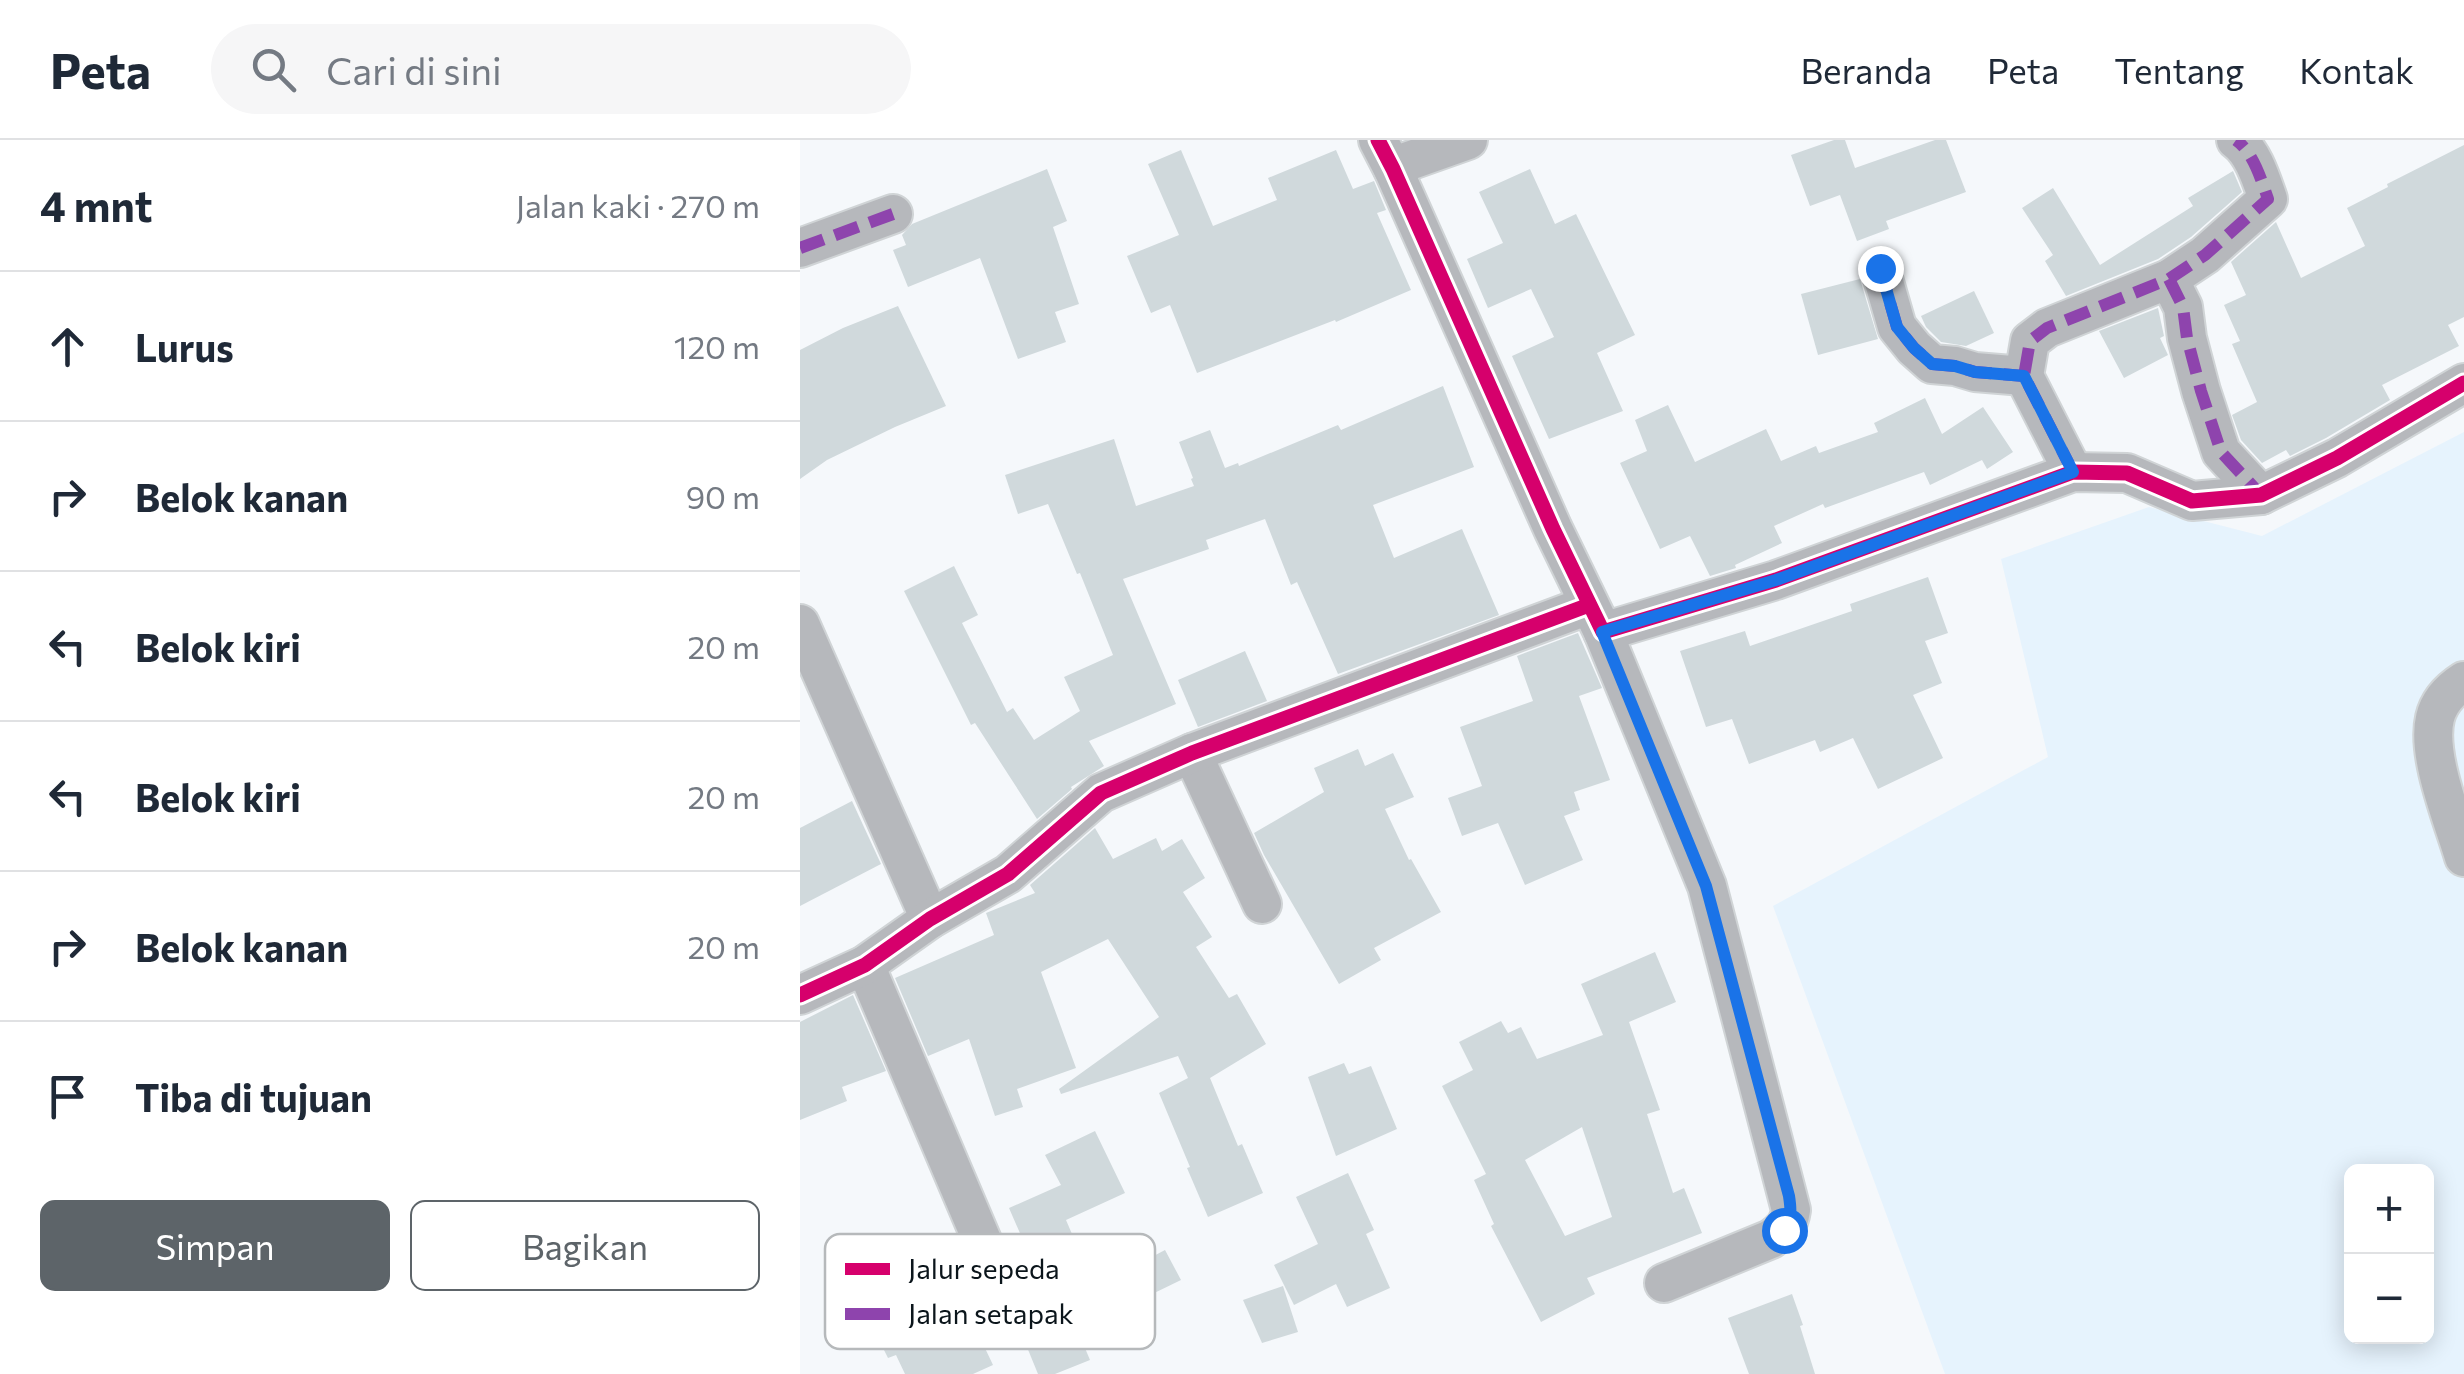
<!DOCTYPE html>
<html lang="id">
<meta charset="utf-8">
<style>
body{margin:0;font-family:Commissioner,sans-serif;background:#f6f6f7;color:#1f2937}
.controls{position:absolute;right:30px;bottom:30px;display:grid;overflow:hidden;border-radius:15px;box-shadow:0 5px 25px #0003}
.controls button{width:90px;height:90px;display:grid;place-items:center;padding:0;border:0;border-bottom:2px solid #e0e1e3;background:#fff;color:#1f2937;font:50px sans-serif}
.stop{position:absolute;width:30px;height:30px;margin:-22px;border:8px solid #1a73e8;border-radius:50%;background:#fff}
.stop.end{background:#1a73e8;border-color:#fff;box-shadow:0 2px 10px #0008}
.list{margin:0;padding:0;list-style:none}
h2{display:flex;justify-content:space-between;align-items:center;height:130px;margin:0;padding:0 40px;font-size:42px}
h2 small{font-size:32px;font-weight:400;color:#747a83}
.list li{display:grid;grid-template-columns:65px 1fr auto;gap:30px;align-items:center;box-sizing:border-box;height:150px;padding:0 40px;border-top:2px solid #e0e1e3}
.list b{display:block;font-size:38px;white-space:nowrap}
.list em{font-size:32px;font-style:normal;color:#747a83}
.actions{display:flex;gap:20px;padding:30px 40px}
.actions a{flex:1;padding:22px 0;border:2px solid #5d6469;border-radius:15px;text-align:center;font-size:35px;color:#5d6469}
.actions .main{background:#5d6469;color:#fff}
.icon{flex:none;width:55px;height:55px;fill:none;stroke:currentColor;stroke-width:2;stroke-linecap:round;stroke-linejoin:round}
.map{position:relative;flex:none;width:1664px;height:1234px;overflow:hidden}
header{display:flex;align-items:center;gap:60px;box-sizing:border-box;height:140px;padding:0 50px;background:#fff;border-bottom:2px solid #e0e1e3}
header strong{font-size:48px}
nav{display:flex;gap:55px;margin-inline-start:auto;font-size:35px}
.search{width:700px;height:90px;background:#f6f6f7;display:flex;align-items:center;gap:25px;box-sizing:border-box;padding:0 35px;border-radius:55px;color:#747a83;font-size:38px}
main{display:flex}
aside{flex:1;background:#fff}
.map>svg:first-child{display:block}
.built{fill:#e6f3fd;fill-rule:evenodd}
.building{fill:#d0d9dc;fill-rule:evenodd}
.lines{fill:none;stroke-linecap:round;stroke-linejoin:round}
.minor-casing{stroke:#d0d4d6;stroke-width:42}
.minor{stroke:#b6b8bc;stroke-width:38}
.quiet{stroke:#8e44ad;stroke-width:12;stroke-dasharray:25 12;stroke-linecap:butt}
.cycleway-casing{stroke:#fff;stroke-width:21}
.cycleway{stroke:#d6006c;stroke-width:15}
.route{stroke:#1a73e8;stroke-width:12}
.key{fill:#fff;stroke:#b6b9bb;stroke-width:2.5}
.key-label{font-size:28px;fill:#0b151b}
</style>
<header>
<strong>Peta</strong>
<div class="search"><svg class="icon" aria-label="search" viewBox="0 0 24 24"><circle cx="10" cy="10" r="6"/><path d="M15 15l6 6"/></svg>Cari di sini</div>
<nav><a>Beranda</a><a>Peta</a><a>Tentang</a><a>Kontak</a></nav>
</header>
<main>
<aside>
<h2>4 mnt<small>Jalan kaki · 270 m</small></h2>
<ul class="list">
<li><svg class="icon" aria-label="ahead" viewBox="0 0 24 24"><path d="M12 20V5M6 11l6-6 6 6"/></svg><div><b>Lurus</b></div><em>120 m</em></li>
<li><svg class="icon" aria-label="right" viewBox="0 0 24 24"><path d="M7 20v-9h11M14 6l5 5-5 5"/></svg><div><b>Belok kanan</b></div><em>90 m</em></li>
<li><svg class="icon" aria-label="left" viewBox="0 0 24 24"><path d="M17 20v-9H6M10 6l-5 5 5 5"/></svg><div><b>Belok kiri</b></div><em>20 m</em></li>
<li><svg class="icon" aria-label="left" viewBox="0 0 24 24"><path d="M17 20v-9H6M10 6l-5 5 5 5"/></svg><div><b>Belok kiri</b></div><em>20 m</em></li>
<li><svg class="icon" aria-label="right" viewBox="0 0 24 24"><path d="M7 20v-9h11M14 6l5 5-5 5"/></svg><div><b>Belok kanan</b></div><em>20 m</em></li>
<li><svg class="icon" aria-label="arrive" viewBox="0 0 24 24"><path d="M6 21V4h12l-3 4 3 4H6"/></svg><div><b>Tiba di tujuan</b></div></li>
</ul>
<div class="actions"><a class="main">Simpan</a><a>Bagikan</a></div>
</aside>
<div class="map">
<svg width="1664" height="1234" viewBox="0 0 1664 1234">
<rect width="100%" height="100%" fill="#f5f8fb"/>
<path class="built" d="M1664 292V1234H1145L973 766 1248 617 1201 419 1349 367 1462 396ZM1552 1032H1626V1196H1552Z"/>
<g class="building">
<polygon points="1034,0 1045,0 1055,28 1135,0 1146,0 1166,52 1086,81 1089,89 1057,101 1040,55 1010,66 991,15"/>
<polygon points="1664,5 1664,177 1648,185 1659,206 1582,245 1590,260 1526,298 1490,316 1486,310 1462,323 1441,300 1432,275 1457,262 1432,204 1440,201 1424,165 1446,155 1431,122 1476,82 1501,138 1565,106 1547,68 1588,47 1587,44"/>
<polygon points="381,10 413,86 477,60 468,38 536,10 553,49 574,41 586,70 577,73 611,150 536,182 535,180 397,233 370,165 351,173 327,116 379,95 348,24"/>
<polygon points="247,29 267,81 253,87 279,164 255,172 266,202 218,219 180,118 108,147 93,110 106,105 102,95 112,84"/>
<polygon points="730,29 755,84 776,74 835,195 797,213 823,271 749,299 712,216 754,197 731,149 688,168 667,119 703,103 679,52"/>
<polygon points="1433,31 1442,52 1391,97 1358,119 1266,156 1245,121 1253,115 1222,68 1253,48 1300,125 1393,66 1388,58"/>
<polygon points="1060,139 1078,199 1018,215 1001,154"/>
<polygon points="1174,151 1194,193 1166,206 1141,202 1126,187 1121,176"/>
<polygon points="98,166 146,266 95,287 27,320 0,339 0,210 43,188"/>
<polygon points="1358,168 1364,196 1360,198 1368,215 1324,238 1299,191"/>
<polygon points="643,246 674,327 573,365 594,418 662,389 699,475 538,534 497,442 491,445 465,379 406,400 409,409 323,439 376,564 289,601 304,626 271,647 272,649 237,679 175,583 171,585 104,451 154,426 178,475 162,483 207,572 213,568 234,600 280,571 264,537 313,515 280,433 277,434 248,364 218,374 205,335 314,299 336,366 394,346 391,339 393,338 379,302 410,290 425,328 438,323 439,326 538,285 541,290"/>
<polygon points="1125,258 1142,294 1183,267 1213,312 1187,329 1182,320 1130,345 1124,332 1025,368 1023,364 974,386 982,403 935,425 936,428 910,436 890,396 860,409 820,323 847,311 835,280 868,265 895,322 966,289 981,321 1016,306 1019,313 1078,292 1074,283"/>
<polygon points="1128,437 1148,493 1125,501 1142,543 1113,555 1143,618 1078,649 1053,598 1020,612 1015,600 949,624 932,579 906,587 880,511 945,491 950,506 1052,471 1050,464"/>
<polygon points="778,493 802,548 779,556 810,640 774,652 780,670 764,676 783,720 725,745 698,683 662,696 648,658 682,646 660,587 733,561 717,516"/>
<polygon points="445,511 467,561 398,587 378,540"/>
<polygon points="558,609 565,626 593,613 614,657 585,669 609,720 611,719 641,772 574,808 581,820 539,844 464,715 454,693 524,652 514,628"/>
<polygon points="52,661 81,724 0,766 0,688"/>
<polygon points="295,688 313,719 356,698 362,711 382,699 405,738 383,752 412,797 396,807 429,858 437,854 466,904 410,938 438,1006 442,1004 463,1053 408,1077 387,1028 390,1027 359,953 388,938 378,916 261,954 259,949 359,877 308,799 241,832 276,928 217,949 223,967 195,976 169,899 128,916 95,838 194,795 186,773 235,753 230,745"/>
<path d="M855 812 876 862 829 882 860 970 847 974 873 1053 884 1048 902 1093 787 1138 795 1154 741 1182 691 1086 694 1084 674 1040 686 1034 642 946 673 930 659 902 701 881 708 893 721 887 737 919 803 895 781 844ZM782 987 812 1077 765 1096 725 1020Z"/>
<polygon points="53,855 86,931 42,947 47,961 0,980 0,882"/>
<polygon points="544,923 549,934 571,926 597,989 536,1016 508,937"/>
<polygon points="295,991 325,1053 266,1080 272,1094 229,1114 209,1068 261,1045 245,1015"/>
<polygon points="548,1033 574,1090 566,1094 590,1148 547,1167 536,1144 494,1165 474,1125 518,1104 496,1057"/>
<polygon points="365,1110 381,1140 344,1158 329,1129"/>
<polygon points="130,1112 167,1190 175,1187 193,1225 173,1234 105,1234 96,1215 88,1218 53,1148"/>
<polygon points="483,1146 498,1192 462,1203 443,1160"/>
<polygon points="992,1154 1003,1185 1000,1186 1015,1234 949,1234 928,1178"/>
<polygon points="269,1170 290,1220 255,1234 238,1234 220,1190"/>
</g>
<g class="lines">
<g class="minor-casing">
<g id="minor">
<polyline points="578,0 593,29 753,389 803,492 976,440 1273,332 1327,333 1392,361 1461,355 1537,318 1664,243"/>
<polyline points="593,29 603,23 668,0"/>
<polyline points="0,108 93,74"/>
<polyline points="1080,128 1097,187 1114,208 1132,224 1155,226 1175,232 1224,236"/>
<polyline points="1369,139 1383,167 1387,198 1401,251 1421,312 1461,355"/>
<path d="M1273 332 1224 236 1230 201 1247 188 1369 139 1405 115 1468 59C1461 39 1453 12 1436 0"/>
<polyline points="0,484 130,779"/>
<path d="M803 492 907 746 991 1070C989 1085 983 1090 971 1099L864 1143"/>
<path d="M1664 541C1650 550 1639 561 1635 578 1626 615 1653 680 1664 717"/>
<polyline points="392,613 462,764"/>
<polyline points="65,825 206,1157"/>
<polyline points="0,855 65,825 130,779 208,734 301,653 392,613 789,465"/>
</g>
</g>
<use href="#minor" class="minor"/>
<g class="quiet">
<polyline points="0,108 93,74"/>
<polyline points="1080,128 1097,187 1114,208 1132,224 1155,226 1175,232 1224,236"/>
<polyline points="1369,139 1383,167 1387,198 1401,251 1421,312 1461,355"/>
<path d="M1273 332 1224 236 1230 201 1247 188 1369 139 1405 115 1468 59C1461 39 1453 12 1436 0"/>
</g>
<g class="cycleway-casing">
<g id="cycleway">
<polyline points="578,0 593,29 753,389 803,492 976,440 1273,332 1327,333 1392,361 1461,355 1537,318 1664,243"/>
<polyline points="0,855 65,825 130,779 208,734 301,653 392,613 789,465"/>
</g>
</g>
<use href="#cycleway" class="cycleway"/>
</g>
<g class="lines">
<path class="route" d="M984 1090C992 1078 991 1069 989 1056L906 746 802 492 976 440 1273 332 1224 236 1175 232 1155 226 1132 224 1114 208 1097 187 1080 128"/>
</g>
<rect x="25" y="1094" width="330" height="115" rx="15" class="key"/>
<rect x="45" y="1123" width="45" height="12" fill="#d6006c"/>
<rect x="45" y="1168" width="45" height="12" fill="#8e44ad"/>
<g class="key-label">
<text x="108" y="1139">Jalur sepeda</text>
<text x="108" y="1184">Jalan setapak</text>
</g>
</svg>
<div class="controls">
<button>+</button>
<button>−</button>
</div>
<div class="stop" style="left:984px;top:1090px"></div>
<div class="stop end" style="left:1080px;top:128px"></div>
</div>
</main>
